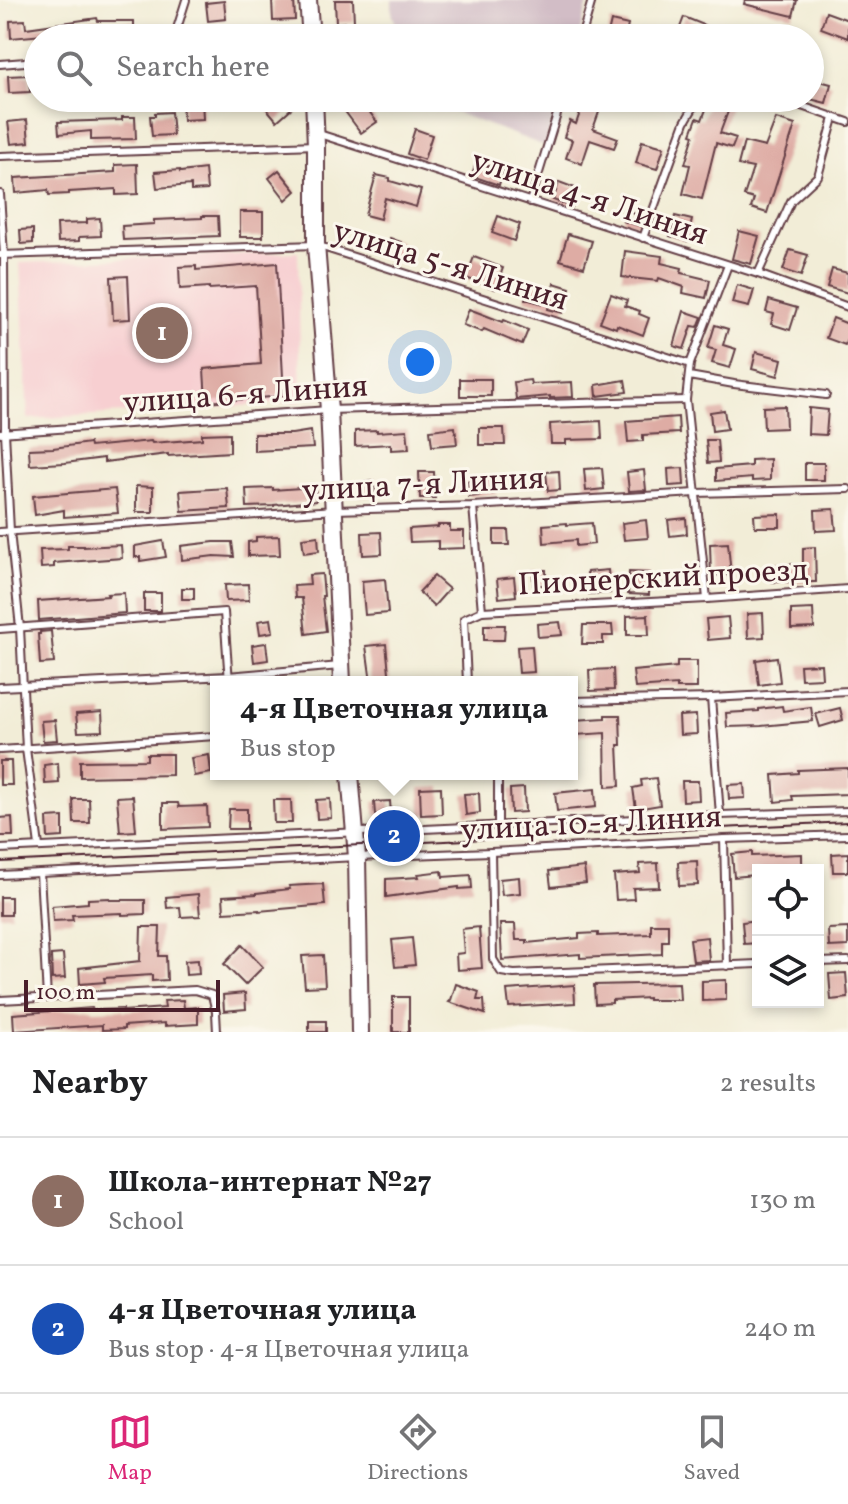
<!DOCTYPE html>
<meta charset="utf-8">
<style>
body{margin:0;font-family:Vollkorn,serif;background:#f2f2f2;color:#202124}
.controls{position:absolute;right:24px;bottom:24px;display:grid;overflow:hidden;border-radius:0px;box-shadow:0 4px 12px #0003}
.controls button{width:72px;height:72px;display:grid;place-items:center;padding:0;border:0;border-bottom:2px solid #e0e0e0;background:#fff;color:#202124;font:40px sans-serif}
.scale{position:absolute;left:24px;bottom:20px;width:196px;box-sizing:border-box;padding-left:8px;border:4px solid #4a1f2b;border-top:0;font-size:22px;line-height:28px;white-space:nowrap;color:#4a1f2b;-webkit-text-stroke:6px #fbf7ec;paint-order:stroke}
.you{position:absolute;left:420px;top:362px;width:28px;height:28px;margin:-20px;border:6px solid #fff;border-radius:50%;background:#1a73e8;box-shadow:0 0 0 12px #1a73e833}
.badge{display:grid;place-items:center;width:52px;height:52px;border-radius:50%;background:#db2777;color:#fff;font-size:26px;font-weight:700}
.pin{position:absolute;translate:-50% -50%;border:4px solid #fff;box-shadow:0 2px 8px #0006}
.popup{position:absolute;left:210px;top:676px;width:368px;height:104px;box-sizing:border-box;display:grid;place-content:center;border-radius:0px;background:#fff;filter:drop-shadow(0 2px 6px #0005);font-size:26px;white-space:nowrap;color:#757577}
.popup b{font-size:30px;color:#202124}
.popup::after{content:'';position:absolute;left:50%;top:100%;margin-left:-16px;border:16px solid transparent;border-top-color:#fff}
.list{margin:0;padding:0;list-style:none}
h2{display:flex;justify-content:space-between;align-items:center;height:104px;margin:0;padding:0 32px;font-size:34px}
h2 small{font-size:26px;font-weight:400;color:#757577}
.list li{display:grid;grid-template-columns:52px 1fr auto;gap:24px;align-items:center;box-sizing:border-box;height:128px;padding:0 32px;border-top:2px solid #e0e0e0}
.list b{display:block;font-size:30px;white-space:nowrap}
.list p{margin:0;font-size:26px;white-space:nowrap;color:#757577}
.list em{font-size:26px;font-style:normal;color:#757577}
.icon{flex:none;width:44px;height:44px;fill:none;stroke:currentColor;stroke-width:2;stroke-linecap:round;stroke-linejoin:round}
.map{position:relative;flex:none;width:848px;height:1032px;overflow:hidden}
.search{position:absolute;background:#fff;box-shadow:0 4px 12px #0003;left:24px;right:24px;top:24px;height:88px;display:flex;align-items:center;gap:20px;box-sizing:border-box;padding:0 28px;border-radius:44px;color:#757577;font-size:30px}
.sheet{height:360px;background:#fff}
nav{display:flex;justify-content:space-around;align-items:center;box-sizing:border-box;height:112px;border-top:2px solid #e0e0e0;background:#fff;font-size:22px;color:#757577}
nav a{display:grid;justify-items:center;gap:4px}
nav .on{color:#db2777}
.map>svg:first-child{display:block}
.built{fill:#f7cfd1}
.industrial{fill:#d2bdc6}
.building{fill:#deaca4}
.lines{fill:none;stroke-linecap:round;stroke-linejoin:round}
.service-casing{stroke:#633e45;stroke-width:10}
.tertiary-casing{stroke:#633e45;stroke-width:20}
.service{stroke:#fff;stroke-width:6}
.tertiary{stroke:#fff;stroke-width:16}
.tram{stroke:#4a1f2b;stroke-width:2}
.labels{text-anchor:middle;stroke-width:6;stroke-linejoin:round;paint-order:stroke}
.street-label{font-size:32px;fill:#4a1f2b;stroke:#fbf7ec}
</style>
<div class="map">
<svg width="848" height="1032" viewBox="0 0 848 1032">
<rect width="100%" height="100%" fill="#fbf7ec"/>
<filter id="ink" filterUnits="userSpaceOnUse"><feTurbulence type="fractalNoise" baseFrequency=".0125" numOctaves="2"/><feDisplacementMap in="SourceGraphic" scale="16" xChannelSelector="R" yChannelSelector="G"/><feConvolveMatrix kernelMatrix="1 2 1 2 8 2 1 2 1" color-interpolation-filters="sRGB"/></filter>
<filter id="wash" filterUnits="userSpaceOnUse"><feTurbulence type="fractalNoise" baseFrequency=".006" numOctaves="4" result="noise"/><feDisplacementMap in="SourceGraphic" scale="32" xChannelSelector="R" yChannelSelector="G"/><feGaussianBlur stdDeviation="1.8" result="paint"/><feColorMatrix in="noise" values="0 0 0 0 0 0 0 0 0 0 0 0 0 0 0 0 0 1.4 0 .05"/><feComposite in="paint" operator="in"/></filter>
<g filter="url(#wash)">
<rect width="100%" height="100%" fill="#f2edd7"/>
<polygon class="built" points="298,252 301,402 28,419 20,263"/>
<g class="industrial">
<polygon points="392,0 589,0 578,38 400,38 392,12"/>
<polygon points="421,98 560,98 545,146 422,100"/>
</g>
<g id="blocks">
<g class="building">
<polygon points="272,0 294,0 295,20 273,21"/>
<polygon points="335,0 353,0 354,22 336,23"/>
<polygon points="745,0 797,0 793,16 744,4"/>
<polygon points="224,1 226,19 208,21 206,3"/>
<polygon points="826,12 848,20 848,38 821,28"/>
<polygon points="684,17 704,25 699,38 676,38"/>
<polygon points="97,18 98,21 134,21 134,34 79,37 79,33 48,38 43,38 43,35 11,38 10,21 25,20 26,28"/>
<polygon points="611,21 628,25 625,38 607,38"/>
<polygon points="29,75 30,92 9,93 8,76"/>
<polygon points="812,79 831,84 826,103 810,99"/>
<polygon points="182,98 202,98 203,119 183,120"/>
<polygon points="280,98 303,98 277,121 267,109"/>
<polygon points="352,98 359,98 377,122 361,133 341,106"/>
<polygon points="585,98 604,98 593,129 618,138 614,148 590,140 582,164 566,158 572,140 564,137 570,121 576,124"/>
<polygon points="710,99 730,106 720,133 736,138 732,148 716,143 702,199 683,194 690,165 685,164 694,135 691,134 697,118 702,120"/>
<polygon points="171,112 173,135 152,136 150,116 155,116 155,113"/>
<polygon points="122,117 135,117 136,139 91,140 91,131 59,134 58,122 122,120"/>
<polygon points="776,119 795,125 767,213 751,208 754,199 744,196 753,168 738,165 744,142 765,147"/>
<polygon points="27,120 29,142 11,144 8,122"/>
<polygon points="415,129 432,135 424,160 407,154"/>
<polygon points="642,141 664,147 657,169 636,163"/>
<polygon points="476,162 503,171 499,185 472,176"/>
<polygon points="137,164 138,194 116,195 116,189 69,192 69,194 49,195 48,190 16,193 15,178 115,172 115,165"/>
<polygon points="205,169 207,190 191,191 191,185 157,188 155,172 180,170 180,172"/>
<polygon points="279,170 296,191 286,200 269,178"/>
<polygon points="376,175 390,178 390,181 421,190 416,207 385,198 380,219 365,215"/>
<polygon points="559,182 578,189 572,207 553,200"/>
<polygon points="626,211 644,217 641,226 623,221"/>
<rect x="240" y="212" width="23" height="25"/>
<polygon points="202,216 218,216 219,236 123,240 122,226 154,224 154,220 202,218"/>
<polygon points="498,216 520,224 514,241 492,233"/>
<polygon points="675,216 692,220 687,241 670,236"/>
<polygon points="100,218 101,236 79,237 79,241 58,242 57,224 87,223 87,219"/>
<polygon points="33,229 33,243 21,244 20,230"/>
<polygon points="739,231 759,236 751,264 732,259"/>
<polygon points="568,234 592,241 584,267 560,260"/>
<polygon points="390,238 401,242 396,258 385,255"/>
<polygon points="790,250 808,255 801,276 783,270"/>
<polygon points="625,251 662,256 661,263 682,268 681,273 710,280 706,298 683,293 684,287 659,278 658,281 622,277"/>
<polygon points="474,257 503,268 495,289 466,278"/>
<polygon points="277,263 284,396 206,402 204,369 261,364 256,286 209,289 209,287 180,289 179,267 196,266 196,270"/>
<polygon points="832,269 848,273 848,293 827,287"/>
<polygon points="128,276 130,319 113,320 111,277"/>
<polygon points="529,283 553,289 554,283 570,288 563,313 548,309 549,305 525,299"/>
<polygon points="737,285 754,290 749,307 732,303"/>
<polygon points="611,294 627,300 625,306 640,311 639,314 649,318 643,335 617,325 616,328 600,322"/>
<polygon points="769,300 797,308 790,330 771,324 774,314 766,312"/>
<polygon points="469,309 503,322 504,320 528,330 522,345 484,329 482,332 463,325"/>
<polygon points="684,311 702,317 698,327 692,326 684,349 674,346"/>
<polygon points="833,318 848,324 848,336 845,345 826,338"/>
<polygon points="715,325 728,329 723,345 736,349 730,368 712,363 716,350 708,348"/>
<polygon points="756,352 782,359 778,376 752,369"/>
<rect x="460" y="379" width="31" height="17"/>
<polygon points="530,380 531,384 572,382 573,397 550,398 550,396 516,399 514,382"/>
<polygon points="625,380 627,392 597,396 596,385"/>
<polygon points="785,406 786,428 764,429 763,407"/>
<polygon points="809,408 828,410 826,435 808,434"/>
<polygon points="724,410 727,429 712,431 710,412"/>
<polygon points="678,417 679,433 643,435 643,441 628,442 626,421"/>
<polygon points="601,421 602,439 566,440 566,444 551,444 550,424"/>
<polygon points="455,427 457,444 432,446 430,430"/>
<polygon points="479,428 504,428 505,445 479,445"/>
<polygon points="377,430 377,432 407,430 409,449 391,450 391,444 355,446 355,431"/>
<polygon points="311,431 313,448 254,451 254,434 292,434"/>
<polygon points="230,433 230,452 168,456 168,454 104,462 104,458 65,463 30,465 29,449 53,448 89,443 90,447 151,441 152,443 202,439 202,434"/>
<polygon points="706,440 717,440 719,462 708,463"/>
<polygon points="770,459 770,480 752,481 752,478 716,481 716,469 751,466 751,460"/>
<rect x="805" y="463" width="19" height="17"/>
<polygon points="602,468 604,489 586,491 584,469"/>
<polygon points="683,468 684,485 669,486 668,469"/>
<polygon points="644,470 646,490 629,491 627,472"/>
<polygon points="559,471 560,490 548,491 546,472"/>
<polygon points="419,472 434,472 435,498 420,498"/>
<polygon points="495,477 497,493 469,497 467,481"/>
<polygon points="374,481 375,496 360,497 359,483"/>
<polygon points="136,486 153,487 153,512 136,512"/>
<polygon points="315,487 316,501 274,505 274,506 247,507 246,489 273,488 273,490"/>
<polygon points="227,488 229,508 182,511 180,491"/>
<polygon points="115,489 118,513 64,517 64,510 35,515 33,496"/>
<polygon points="834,509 836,530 816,531 815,510"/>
<polygon points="780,514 780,527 755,527 754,515"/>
<polygon points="686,518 687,534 670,536 668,520"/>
<polygon points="646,520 648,538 624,540 622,523"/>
<polygon points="567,523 567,525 592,523 594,544 576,546 576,540 544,543 543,525"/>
<polygon points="438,525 450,525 450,531 464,531 464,548 438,549 438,541 410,542 409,529 438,527"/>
<polygon points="494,530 508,530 509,545 494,545"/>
<polygon points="381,532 382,554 363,555 362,533"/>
<polygon points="279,536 280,555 248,556 248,542 256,541 256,537"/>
<polygon points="318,536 319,551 304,553 302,538"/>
<polygon points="163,541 166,557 140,561 140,557 135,557 135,546"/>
<polygon points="214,542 232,542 234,557 214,556 182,560 181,546"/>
<polygon points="728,543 731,575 711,576 710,544"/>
<polygon points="121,545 122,558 54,563 54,567 41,568 40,550 68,549 68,546 84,546 84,547"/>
<polygon points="815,547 816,582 772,582 772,565 803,564 803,548"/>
<rect x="533" y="570" width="13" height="15"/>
<polygon points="608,570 610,593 589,594 587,572"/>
<polygon points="629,572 650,573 649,595 628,594"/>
<polygon points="695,572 696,588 682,589 681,573"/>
<polygon points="322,574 324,596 322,596 326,631 306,634 302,598 295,598 294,586 310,585 309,575"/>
<polygon points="434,576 449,589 434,606 419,592"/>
<polygon points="514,577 516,596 499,598 497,579"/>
<polygon points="385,579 388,613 365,615 362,581"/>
<polygon points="248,584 249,600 226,601 225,585"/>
<rect x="182" y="588" width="12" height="11"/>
<polygon points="124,593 125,613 39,620 38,601 108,596 107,594"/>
<rect x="144" y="593" width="17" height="18"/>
<polygon points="813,609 814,628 791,629 791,610"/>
<polygon points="763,613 764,637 748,638 747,614"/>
<polygon points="648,615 649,635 627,635 627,616"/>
<polygon points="728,617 730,638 708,640 706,619"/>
<polygon points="271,619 273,632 260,634 258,621"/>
<polygon points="560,622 562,635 538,637 537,624"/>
<polygon points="484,625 505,625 504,640 484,640"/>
<polygon points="583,625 612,625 613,636 603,636 603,644 582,644"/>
<polygon points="51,631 54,663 40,664 38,634 40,634 40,632"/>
<polygon points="266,643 268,660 254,662 252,645"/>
<polygon points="386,644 390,682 371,682 366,646"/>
<polygon points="532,646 534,672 519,673 517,647"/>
<polygon points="777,657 780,682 759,685 756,660"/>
<polygon points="677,661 697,661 697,688 677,688 677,685 635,688 633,671 677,667"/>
<polygon points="821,664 822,678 801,679 800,665"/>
<polygon points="613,669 614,690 590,691 589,670"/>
<polygon points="782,706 783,711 811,707 813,721 761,726 727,727 726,713 759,711 759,709"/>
<polygon points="840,708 843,720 820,727 816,714"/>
<polygon points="102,712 103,731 78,732 76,714"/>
<polygon points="605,715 620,715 621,745 618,745 620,786 606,787 605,733 576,735 575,720 605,718"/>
<polygon points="696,715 697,734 680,735 679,716"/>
<polygon points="55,720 57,740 43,741 41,721"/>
<polygon points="147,754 172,754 172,775 80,777 80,761 147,760"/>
<polygon points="209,755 211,773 194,776 191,758"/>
<polygon points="0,761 11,761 12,785 0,785"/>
<polygon points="58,763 59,783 45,784 44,765"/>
<polygon points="848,768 848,794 792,796 793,800 775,802 773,775 798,773 798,770"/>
<polygon points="656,778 660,805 636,809 633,788 642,786 641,780"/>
<polygon points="682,781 698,781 699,800 683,801"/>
<polygon points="744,784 745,798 729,799 728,785"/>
<polygon points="441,787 442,814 421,815 420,788"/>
<polygon points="524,788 525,812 511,813 510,789"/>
<polygon points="595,789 596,807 557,811 555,793"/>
<polygon points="479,793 480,813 466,815 464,794"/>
<polygon points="133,796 136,831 120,832 117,797"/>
<polygon points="73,799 89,799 90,823 74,823"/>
<polygon points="330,799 331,818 317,819 316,800"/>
<polygon points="273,800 291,800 292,823 274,823"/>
<polygon points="390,801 391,814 375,815 374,802"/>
<polygon points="163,803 178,803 179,807 207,806 208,827 163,829"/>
<polygon points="229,809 247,809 247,829 228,829"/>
<polygon points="12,817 13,836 0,836 0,818"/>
<polygon points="63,817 63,837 48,838 47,818"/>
<polygon points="752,852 752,856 802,854 802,870 754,870 754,875 734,877 732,854"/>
<polygon points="848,853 848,872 833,872 832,854"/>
<polygon points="697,861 698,885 679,886 678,862"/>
<polygon points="658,863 659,887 633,888 634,899 616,900 614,875 640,873 639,864"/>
<polygon points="584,867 586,883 551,887 549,871"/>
<polygon points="442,871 443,877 471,875 472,888 459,889 459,887 386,897 386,879 419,877 418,874"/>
<polygon points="519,877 520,893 502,895 500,879"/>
<polygon points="323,884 325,905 259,911 259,910 224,912 223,896 257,894 257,893 290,889 289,886"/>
<polygon points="198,894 200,916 181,917 180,907 167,908 166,897"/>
<rect x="0" y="897" width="11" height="18"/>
<polygon points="110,898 110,900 145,900 145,914 122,915 122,913 72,915 73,920 53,921 52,906 88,903 88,899"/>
<polygon points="758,920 758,943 744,944 742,922"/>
<polygon points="500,924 515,924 516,940 527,940 527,943 579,938 579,934 598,933 598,936 651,934 651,924 668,924 668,941 662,941 662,954 580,958 580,954 502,960"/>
<polygon points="141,927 160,927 159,956 166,956 167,980 152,981 152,975 104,978 105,982 80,984 79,968 140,961"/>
<polygon points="479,927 482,968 457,970 456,954 464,953 462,929"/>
<polygon points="848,928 848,946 829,947 828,929"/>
<polygon points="707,937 709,960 693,961 690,939"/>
<polygon points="412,938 415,965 395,967 392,940"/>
<polygon points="242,945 263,967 245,985 224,964"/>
<polygon points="63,954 65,978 52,979 51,955"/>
<polygon points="323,955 325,986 305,987 302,956"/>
<polygon points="198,960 199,974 186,975 185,961"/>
<polygon points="846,973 848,998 831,1000 829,974"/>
<polygon points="726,980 726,1000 702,1001 702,981"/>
<polygon points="679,983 680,1000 648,1000 648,998 612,1000 612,1003 595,1004 594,985"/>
<polygon points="456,984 479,992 477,1000 484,1000 485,1014 449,1002 451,1000"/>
<polygon points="574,985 575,1003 509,1007 507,990"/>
<polygon points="245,993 246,1009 224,1011 223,995"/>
<rect x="393" y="997" width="16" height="35"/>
<polygon points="183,1000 184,1008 198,1007 198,1024 165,1026 165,1023 124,1026 124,1029 102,1030 102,1025 14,1031 13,1014 92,1008 93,1010 123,1009 123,1011 165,1008 164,1001"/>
<rect x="309" y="1021" width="17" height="11"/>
</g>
</g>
</g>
<g filter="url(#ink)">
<use href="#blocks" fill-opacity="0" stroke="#633e45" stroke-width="2"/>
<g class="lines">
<g class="service-casing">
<g id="service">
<polyline points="174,38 186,0"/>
<polyline points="581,38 592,0"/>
<polyline points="0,64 38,61"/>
<polyline points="778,98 848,122"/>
<polyline points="319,134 758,274 848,307"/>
<polyline points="0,156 316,145"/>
<polyline points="0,194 4,255 5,432 10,531 20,628 26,749 39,846"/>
<polyline points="530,202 562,98"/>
<polyline points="643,238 685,122 699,98"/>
<polyline points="0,255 316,245 690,364"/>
<polyline points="758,274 791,201 818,176 834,118"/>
<polyline points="689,376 734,384 826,395"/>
<polyline points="0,433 329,410 686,400"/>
<polyline points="0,532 335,510 473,506 696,493 848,489"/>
<polyline points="707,599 686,400 690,364 728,265"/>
<polyline points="482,611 707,599 848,589"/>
<polyline points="0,629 224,612 229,682"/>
<polyline points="467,682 464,619 482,611 473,506"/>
<polyline points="0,687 228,676 340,666"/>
<polyline points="711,698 720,815"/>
<polyline points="572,701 711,698 848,691"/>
<polyline points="0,750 216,736"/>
<polyline points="498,774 498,826"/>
<polyline points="724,839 727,966"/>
<polyline points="0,849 720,815 848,811"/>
<polyline points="491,852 493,959 501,972 514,974 758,964"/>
<polyline points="40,873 47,998"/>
<polyline points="0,875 357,857 491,852 724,839 848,835"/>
<polyline points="818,962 848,961"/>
<polyline points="0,1000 195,990 212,995 216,1012 217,1032"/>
</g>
</g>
<g class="tertiary-casing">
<g id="tertiary">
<polyline points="308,0 311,38"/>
<polyline points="314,98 316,145 316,245 329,410 342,682"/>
<polyline points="350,774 357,857 360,1032"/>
</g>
</g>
<use href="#service" class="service"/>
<use href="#tertiary" class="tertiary"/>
<polyline class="tram" points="0,862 848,822"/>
</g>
</g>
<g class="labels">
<g class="street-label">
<text transform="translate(590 196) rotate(18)" y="11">улица 4-я Линия</text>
<text transform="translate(451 264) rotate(17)" y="11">улица 5-я Линия</text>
<text transform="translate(245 393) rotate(-4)" y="11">улица 6-я Линия</text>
<text transform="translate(423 483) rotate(-3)" y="11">улица 7-я Линия</text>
<text transform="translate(663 576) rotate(-3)" y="11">Пионерский проезд</text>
<text transform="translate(591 822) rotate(-3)" y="11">улица 10-я Линия</text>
</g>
</g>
</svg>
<div class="controls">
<button><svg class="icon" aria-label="locate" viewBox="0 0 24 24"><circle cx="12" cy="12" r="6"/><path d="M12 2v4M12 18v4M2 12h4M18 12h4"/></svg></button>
<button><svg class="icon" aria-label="layers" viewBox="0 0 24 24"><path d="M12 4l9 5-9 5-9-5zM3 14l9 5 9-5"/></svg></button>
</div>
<div class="scale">100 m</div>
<div class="you"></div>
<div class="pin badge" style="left:162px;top:333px;background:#8d6e63">1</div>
<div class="pin badge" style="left:394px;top:836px;background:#1a4fb4">2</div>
<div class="popup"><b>4-я Цветочная улица</b>Bus stop</div>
<div class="search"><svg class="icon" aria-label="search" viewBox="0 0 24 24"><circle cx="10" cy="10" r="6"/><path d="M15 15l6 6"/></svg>Search here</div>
</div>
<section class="sheet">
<h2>Nearby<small>2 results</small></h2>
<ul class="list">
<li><span class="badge" style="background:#8d6e63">1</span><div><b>Школа-интернат №27</b><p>School</p></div><em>130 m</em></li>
<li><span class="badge" style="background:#1a4fb4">2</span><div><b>4-я Цветочная улица</b><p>Bus stop · 4-я Цветочная улица</p></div><em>240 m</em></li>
</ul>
</section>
<nav>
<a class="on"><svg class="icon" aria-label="map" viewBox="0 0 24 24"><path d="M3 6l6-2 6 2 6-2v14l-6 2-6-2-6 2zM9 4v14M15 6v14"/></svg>Map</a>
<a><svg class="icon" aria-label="directions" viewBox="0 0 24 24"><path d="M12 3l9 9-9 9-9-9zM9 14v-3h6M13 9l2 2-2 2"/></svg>Directions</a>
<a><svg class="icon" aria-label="saved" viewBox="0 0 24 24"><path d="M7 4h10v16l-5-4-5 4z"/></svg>Saved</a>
</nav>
